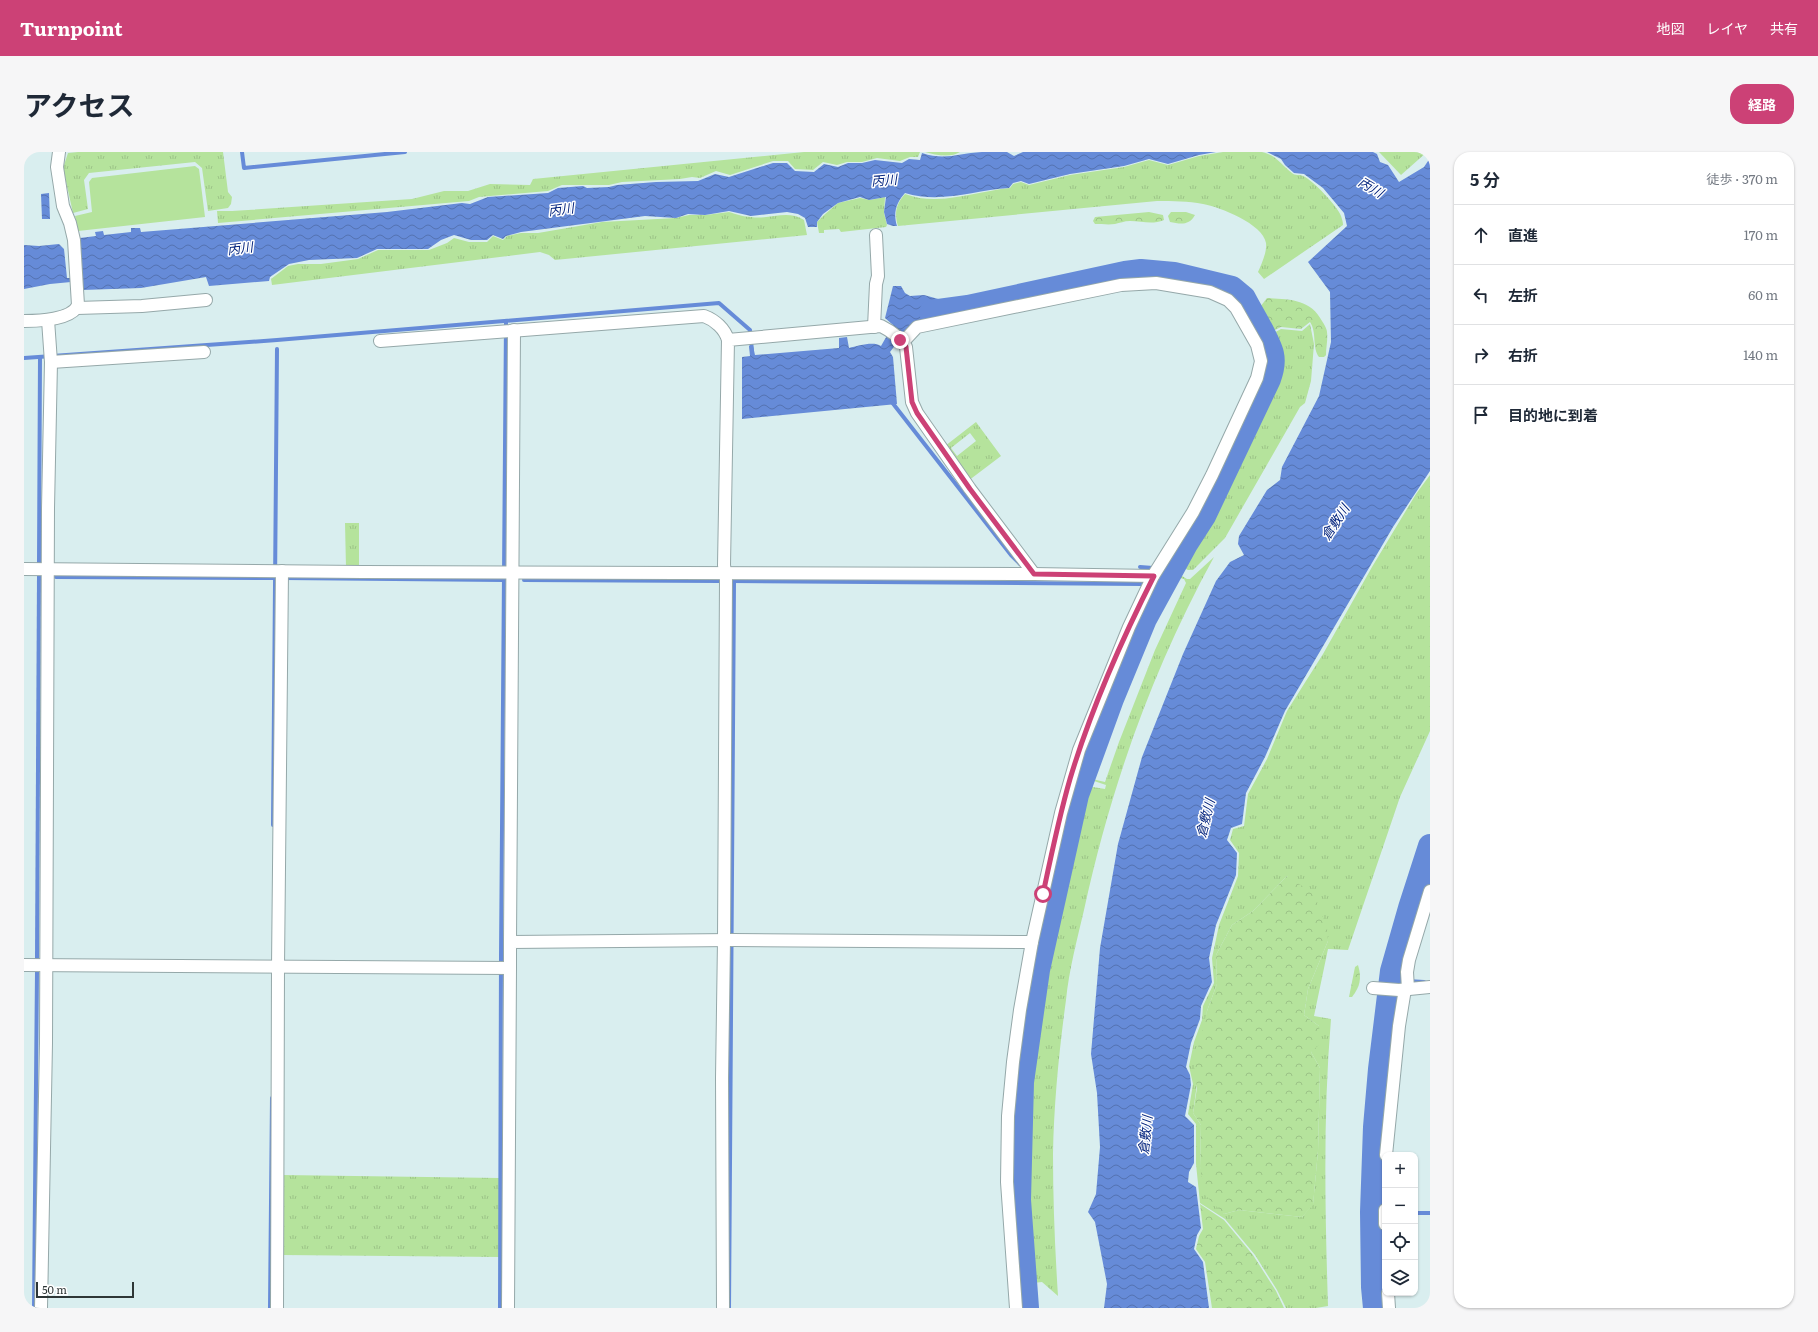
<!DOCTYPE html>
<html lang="ja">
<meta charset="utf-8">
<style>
body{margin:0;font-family:Literata,"Noto Sans JP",serif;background:#f6f6f7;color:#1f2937}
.controls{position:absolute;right:12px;bottom:12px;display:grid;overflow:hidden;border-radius:8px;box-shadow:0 1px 3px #0004}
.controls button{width:36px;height:36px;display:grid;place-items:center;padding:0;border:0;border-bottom:1px solid #e0e1e3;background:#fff;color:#1f2937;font:20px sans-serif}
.scale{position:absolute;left:12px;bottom:10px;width:98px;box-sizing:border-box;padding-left:4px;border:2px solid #2e3636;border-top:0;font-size:11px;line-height:14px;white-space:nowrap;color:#2e3636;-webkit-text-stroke:3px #fff;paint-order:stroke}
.stop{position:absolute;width:12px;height:12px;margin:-9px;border:3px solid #cc4176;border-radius:50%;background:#fff}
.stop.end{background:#cc4176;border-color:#fff;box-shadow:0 1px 4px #0008}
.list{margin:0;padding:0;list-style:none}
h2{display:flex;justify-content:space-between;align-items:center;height:52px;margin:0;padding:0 16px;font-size:17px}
h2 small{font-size:13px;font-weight:400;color:#747a83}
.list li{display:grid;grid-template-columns:26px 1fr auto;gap:12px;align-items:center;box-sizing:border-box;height:60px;padding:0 16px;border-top:1px solid #e0e1e3}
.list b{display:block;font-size:15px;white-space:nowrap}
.list em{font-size:13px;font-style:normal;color:#747a83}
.icon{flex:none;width:22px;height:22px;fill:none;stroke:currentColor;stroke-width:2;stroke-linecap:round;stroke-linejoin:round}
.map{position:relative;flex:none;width:1406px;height:1156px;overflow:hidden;border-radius:16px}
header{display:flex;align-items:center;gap:24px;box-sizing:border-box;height:56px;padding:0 20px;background:#cc4176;color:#fff}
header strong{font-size:19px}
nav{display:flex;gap:22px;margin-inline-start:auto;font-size:14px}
.intro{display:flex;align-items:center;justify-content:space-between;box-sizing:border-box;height:96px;padding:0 24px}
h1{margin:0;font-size:28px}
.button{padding:10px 18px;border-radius:16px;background:#cc4176;color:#fff;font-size:14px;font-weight:700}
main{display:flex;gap:24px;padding:0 24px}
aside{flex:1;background:#fff;border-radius:16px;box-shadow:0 1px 3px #0004}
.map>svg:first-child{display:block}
.grass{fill:url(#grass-tufts);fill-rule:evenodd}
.forest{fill:url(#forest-crowns)}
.green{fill:#b5e39c}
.water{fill:url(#water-waves)}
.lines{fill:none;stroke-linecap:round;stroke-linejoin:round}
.stream{stroke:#668bd8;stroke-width:4}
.river{stroke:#668bd8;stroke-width:24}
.street-casing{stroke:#95a8a9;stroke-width:14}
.street{stroke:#fff;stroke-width:12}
.route{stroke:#cc4176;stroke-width:5}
.labels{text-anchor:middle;stroke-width:3;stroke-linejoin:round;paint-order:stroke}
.water-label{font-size:13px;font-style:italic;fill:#06267f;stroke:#fff}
</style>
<header>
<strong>Turnpoint</strong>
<nav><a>地図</a><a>レイヤ</a><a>共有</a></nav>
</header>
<div class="intro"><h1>アクセス</h1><a class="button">経路</a></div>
<main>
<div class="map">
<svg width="1406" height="1156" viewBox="0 0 1406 1156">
<defs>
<pattern id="grass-tufts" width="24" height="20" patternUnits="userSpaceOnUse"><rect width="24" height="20" fill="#b5e39c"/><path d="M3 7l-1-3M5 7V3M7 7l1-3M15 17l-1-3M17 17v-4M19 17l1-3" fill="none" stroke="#9cc387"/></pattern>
<pattern id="forest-crowns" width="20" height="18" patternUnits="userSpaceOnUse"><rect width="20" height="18" fill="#b5e39c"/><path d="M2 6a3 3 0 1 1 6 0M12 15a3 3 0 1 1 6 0" fill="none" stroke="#9cc387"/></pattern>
<pattern id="water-waves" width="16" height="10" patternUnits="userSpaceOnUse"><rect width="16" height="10" fill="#668bd8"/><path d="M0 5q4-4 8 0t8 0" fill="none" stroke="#5472b0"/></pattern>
</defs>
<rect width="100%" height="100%" fill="#d9eeef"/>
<g class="grass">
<polygon points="54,0 199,0 204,40 208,45 207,52 204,56 184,59 178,16 171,10 65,21 60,28 64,57 49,61 39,16 44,1"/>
<polygon points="780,0 896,0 894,5 886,5 876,9 853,6 838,10 823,10 813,13 799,10 789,18 771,17 764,9 749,9 706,23 692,19 676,26 668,25 656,27 598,30 585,33 538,33 524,39 455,45 445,49 194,71 193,59 208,59 388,47 420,39 444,39 466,32 506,33 509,27"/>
<path d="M901 0H936C927 6 911 3 901 0Z"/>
<path d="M1199 0H1238C1252 3 1257 13 1268 21 1271 24 1275 22 1279 24 1289 28 1314 55 1317 64 1318 67 1319 70 1319 73L1240 127 1234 120C1238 111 1243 100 1242 91 1239 72 1196 55 1179 52 1164 49 1149 49 1133 49L874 74C870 61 872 52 881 42 915 55 952 39 986 36L989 32 997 30 1005 33 1046 23 1100 15 1125 8 1144 13 1175 4Z"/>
<polygon points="1355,0 1403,0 1377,23"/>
<polygon points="861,45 860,61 863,73 862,75 817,80 815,77 800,78 800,81 795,81 793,70 800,63 814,51 836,46 846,48"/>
<path d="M705 60C712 62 720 65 727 65 746 68 763 57 780 68L783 83 531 108 525 103 516 100 248 133 247 127 264 114 274 112H297L334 107 354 98H405L423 91 430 86 445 90H463L469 84 479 88 483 84 497 81H514L578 70 652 66 665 63H682Z"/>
<path d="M1286 172 1290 192 1287 229 1281 251 1276 255 1201 386 1169 418H1164L1156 414 1187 364 1248 235C1255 213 1256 204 1246 183L1257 177 1278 179Z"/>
<path d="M952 270 977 304 944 329 921 294ZM946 281 952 289 933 304 927 296Z"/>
<path d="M1406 323V579L1376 645 1324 798 1304 797 1290 864 1307 867C1299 962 1301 1058 1304 1154L1292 1156H1262L1253 1138 1231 1103 1201 1067 1176 1051 1172 1012V972L1164 962 1169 932 1165 914 1170 890 1178 868 1179 854 1190 831 1188 806 1195 773 1214 724 1215 701 1206 688 1209 677 1220 674 1224 642 1243 607 1263 559 1299 502 1348 415 1392 342ZM1263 724 1304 789 1284 837 1280 863 1295 874 1287 900 1296 916 1294 999 1289 1052 1278 1065 1215 1058 1200 1062 1176 1015 1177 973 1169 961 1183 859 1193 832 1192 803 1208 773 1229 759Z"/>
<polygon points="321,371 335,371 335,416 322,416"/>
<path d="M1190 405C1129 516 1087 634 1060 758 1053 788 1045 818 1042 848 1035 899 1030 951 1029 1002 1029 1050 1031 1097 1034 1144L1018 1130 1009 1131C1003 1062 999 994 1005 925 1014 827 1036 729 1063 634L1081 637 1082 633 1067 628 1105 522 1129 467 1153 421 1163 427H1166ZM1153 425 1160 427 1162 431 1131 498 1095 590 1081 630 1068 627 1106 523 1131 468Z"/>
<polygon points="259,1023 475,1026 475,1105 258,1103"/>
</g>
<g class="forest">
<path d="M1125 60 1139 63 1140 68C1128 73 1118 69 1106 69 1100 69 1096 71 1091 72 1085 73 1077 72 1071 72L1069 69 1071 65Z"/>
<path d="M1147 60H1162L1171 63C1165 74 1156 72 1146 70L1144 64Z"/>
<path d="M1243 146C1265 147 1287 147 1298 169 1300 172 1303 177 1303 180 1304 188 1302 195 1302 203L1300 205H1295C1288 196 1293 180 1286 170L1277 177 1257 175 1245 181 1236 155Z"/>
<polygon points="1263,724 1290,742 1303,776 1304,789 1284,837 1280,863 1295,874 1297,891 1287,900 1296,916 1294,999 1289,1053 1278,1065 1215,1058 1200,1062 1181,1043 1176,1015 1177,973 1169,961 1173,936 1170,911 1183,859 1193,832 1192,803 1208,773 1229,759"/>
<path d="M1334 813C1338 826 1336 835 1328 845H1325L1331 815Z"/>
<polygon points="1176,1052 1200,1068 1229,1103 1252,1139 1260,1156 1188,1156 1181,1110 1172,1097 1175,1084 1179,1077"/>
</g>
<polygon class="green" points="171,14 175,17 181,65 54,79 51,64 68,60 65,30 68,26"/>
<g class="water">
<path d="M958 0H983L990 4 999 0H1192L1175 3 1144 12 1125 7 1100 14 1046 22 1005 32 997 29 989 31 985 36C950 38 917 52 881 41 872 51 869 61 873 74H869L863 72 860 60 862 45 845 48 836 45 814 51 799 62 793 70V75H784L781 66 774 62 763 60 727 64 705 59 681 63 664 62 652 66 621 64 497 80 482 84 479 87 469 83 463 88H447L430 83 417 88 404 97H353L333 106 285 108 265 112 246 125 245 129 185 134 182 125 117 136 59 138 56 86 72 84 71 80 79 79 80 83 107 80V76H116L117 80 363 60 438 51 446 52 464 45 524 41 534 36 559 34 563 36 585 35 593 33 632 30 674 29 691 22 705 25 749 11H763L771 19 790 20 800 12 814 15 824 11H838L851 8 878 11 885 7 896 8 898 1C922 9 934 1 958 0Z"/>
<polygon points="1243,0 1349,0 1353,2 1356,10 1364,13 1375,30 1400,15 1406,6 1406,319 1369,375 1261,559 1241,605 1222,641 1218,672 1207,676 1203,688 1213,701 1212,723 1192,773 1185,806 1188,830 1177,854 1176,867 1167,891 1162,915 1166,923 1167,933 1161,964 1170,973 1170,1011 1165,1020 1164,1030 1172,1035 1177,1076 1173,1083 1170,1097 1179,1110 1185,1156 1080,1156 1083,1132 1071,1070 1064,1060 1072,1042 1076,995 1073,941 1067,902 1076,796 1094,692 1118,605 1159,502 1192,429 1206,410 1220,403 1214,392 1215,384 1243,338 1256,328 1258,315 1295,244 1307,190 1306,140 1284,110 1323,74 1320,61 1299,36 1280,22 1270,21 1261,13 1257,7"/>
<polygon points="25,41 26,67 18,67 17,42"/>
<polygon points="35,92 40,97 43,126 47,126 47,130 26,132 0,137 0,93 15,94"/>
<path d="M869 134H877L881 141 886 144 900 143 925 150 938 149 940 160 888 171 866 200 869 205 873 252 718 267V205L726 204 725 194H729L731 203 815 196V186L823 185 825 196C834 194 849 189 857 194L869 173 861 166Z"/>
</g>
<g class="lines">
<g class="stream">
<polyline points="218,0 220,16 381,0"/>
<polyline points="0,206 253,188 695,151 726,178 728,199"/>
<polyline points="867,249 987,403 996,412"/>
<polyline points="15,412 16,205"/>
<polyline points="1116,415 1129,416"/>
<polyline points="1138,422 1144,425"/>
<polyline points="32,425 253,426"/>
<polyline points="260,426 480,428"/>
<polyline points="500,428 696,429"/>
<polyline points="708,429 1118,432"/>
<polyline points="1129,438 1134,442"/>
<polyline points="249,673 253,197"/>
<polyline points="13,806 15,423"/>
<polyline points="1367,828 1400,830"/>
<polyline points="1348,1060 1359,1060"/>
<polyline points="1391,1061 1406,1061"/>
<polyline points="10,1156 13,820"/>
<polyline points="246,1156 248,946"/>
<polyline points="476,1156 477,804 482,169"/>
<polyline points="705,1156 710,430"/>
</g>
<g class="river">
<path d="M907 160 944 155 1101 121 1117 119 1150 122 1208 136 1220 146C1227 160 1245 188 1248 202 1250 211 1248 219 1245 227L1180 364 1162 392 1121 467 1088 547 1053 643 1014 818 998 930 995 1048 1003 1156"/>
<polyline points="1351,1156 1349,1135 1348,1060 1351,975 1356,917 1368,819 1386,756 1406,694"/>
</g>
<g class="street-casing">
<g id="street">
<polyline points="53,156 118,154 182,148"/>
<path d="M0 169C14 169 48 168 54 153L50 88 46 71 39 54 33 15 35 0"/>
<polyline points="850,175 852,132 854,124 852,83"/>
<path d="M356 189 680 164C691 168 701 177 704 188"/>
<polyline points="879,190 893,175 1097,133 1132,131 1186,140 1204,148 1212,156 1233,193 1237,209 1233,226 1188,323 1169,360 1129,424 1105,475 1055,598 1037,661 1008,790 996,858 989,910 984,964 983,1030 992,1156"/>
<polyline points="27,210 180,200"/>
<polyline points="0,417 338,420 1010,422 1129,424"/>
<polyline points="486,790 490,178"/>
<polyline points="0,813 486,816 486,790 709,788 1008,790"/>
<polyline points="1349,836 1375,838 1406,835"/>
<polyline points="1384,837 1383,820 1385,808 1406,739"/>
<polyline points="1362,1003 1375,874 1381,837"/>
<polyline points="1361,1058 1361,1072"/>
<polyline points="1364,1141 1365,1156"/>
<polyline points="17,1156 22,891 24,356 27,210 24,168"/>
<polyline points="253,1156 254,815 258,419"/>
<polyline points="484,1156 486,816"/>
<path d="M699 1156 698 926 700 788 702 428 700 413 704 188 857 174C867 179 876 185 882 195L888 250 893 261 946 337 1010 422"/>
</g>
</g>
<use href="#street" class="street"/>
</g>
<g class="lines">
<path class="route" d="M876 188 882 195 888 250 893 261 946 337 1010 422 1130 424C1097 489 1067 557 1046 627 1035 665 1027 704 1019 742"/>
</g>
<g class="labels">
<g class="water-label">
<text transform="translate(860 28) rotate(-5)" y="5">丙川</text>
<text transform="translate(1347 35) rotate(31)" y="5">丙川</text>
<text transform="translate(537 57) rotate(-7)" y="5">丙川</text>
<text transform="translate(216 96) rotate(-7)" y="5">丙川</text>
<text transform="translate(1311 370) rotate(-57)" y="5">倉敷川</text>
<text transform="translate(1181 666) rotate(-76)" y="5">倉敷川</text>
<text transform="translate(1121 983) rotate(-84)" y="5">倉敷川</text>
</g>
</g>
</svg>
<div class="controls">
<button>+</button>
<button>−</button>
<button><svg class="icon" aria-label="locate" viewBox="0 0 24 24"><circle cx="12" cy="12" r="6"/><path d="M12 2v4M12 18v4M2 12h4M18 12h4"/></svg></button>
<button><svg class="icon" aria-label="layers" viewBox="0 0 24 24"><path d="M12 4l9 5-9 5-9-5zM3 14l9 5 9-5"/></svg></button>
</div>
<div class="scale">50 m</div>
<div class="stop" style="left:1019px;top:742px"></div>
<div class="stop end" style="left:876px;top:188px"></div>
</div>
<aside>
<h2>5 分<small>徒歩 · 370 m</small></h2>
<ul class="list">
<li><svg class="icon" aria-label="ahead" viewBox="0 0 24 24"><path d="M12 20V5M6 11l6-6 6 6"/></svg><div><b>直進</b></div><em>170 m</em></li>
<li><svg class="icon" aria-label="left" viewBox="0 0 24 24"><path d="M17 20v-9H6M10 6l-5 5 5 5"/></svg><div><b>左折</b></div><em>60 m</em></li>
<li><svg class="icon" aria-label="right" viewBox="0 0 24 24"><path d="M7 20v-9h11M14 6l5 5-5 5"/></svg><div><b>右折</b></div><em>140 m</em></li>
<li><svg class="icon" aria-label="arrive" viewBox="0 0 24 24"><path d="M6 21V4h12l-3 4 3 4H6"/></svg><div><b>目的地に到着</b></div></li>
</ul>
</aside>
</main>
